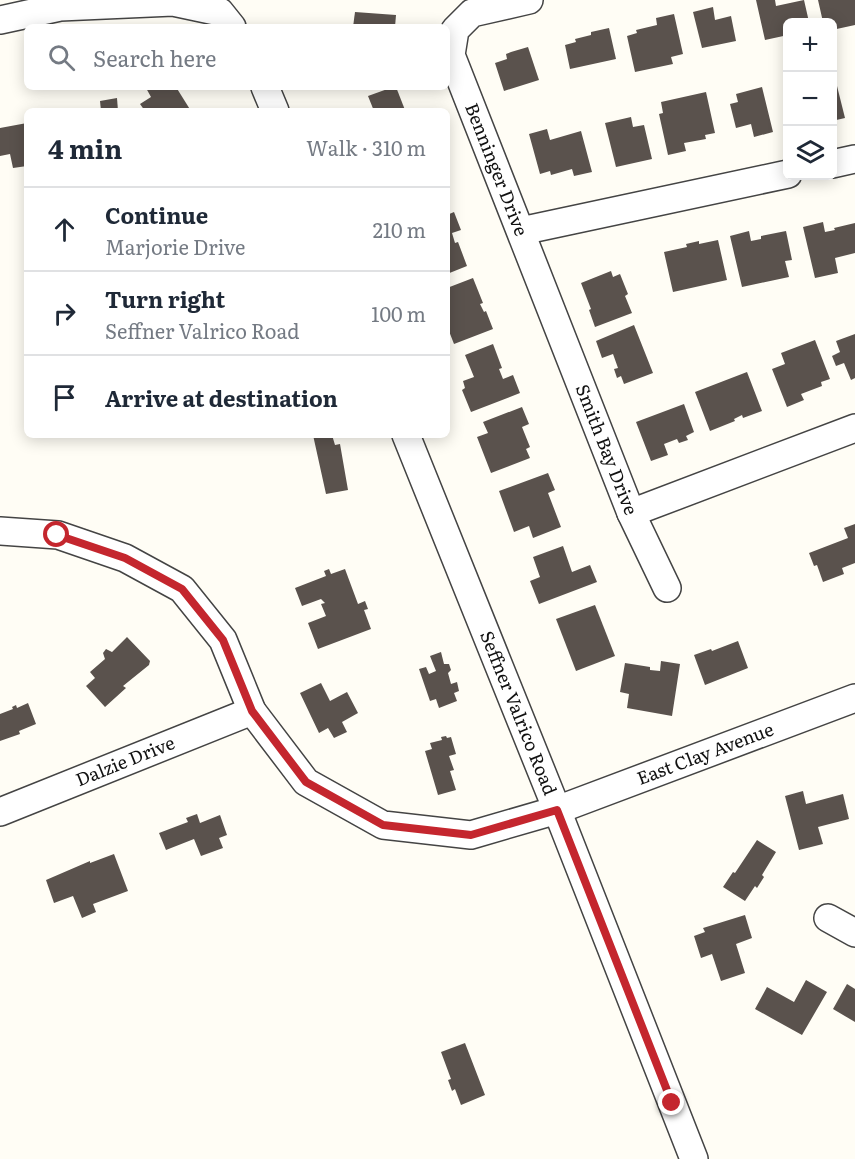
<!DOCTYPE html>
<meta charset="utf-8">
<style>
body{margin:0;font-family:Literata,serif;background:#f2f2f3;color:#1f2937}
.controls{position:absolute;right:18px;top:18px;display:grid;overflow:hidden;border-radius:9px;box-shadow:0 3px 15px #0003}
.controls button{width:54px;height:54px;display:grid;place-items:center;padding:0;border:0;border-bottom:2px solid #e0e1e3;background:#fff;color:#1f2937;font:30px sans-serif}
.stop{position:absolute;width:18px;height:18px;margin:-14px;border:4px solid #c4262e;border-radius:50%;background:#fff}
.stop.end{background:#c4262e;border-color:#fff;box-shadow:0 2px 6px #0008}
.list{margin:0;padding:0;list-style:none}
h2{display:flex;justify-content:space-between;align-items:center;height:78px;margin:0;padding:0 24px;font-size:26px}
h2 small{font-size:20px;font-weight:400;color:#747a83}
.list li{display:grid;grid-template-columns:39px 1fr auto;gap:18px;align-items:center;box-sizing:border-box;height:84px;padding:0 24px;border-top:2px solid #e0e1e3}
.list b{display:block;font-size:22px;white-space:nowrap}
.list p{margin:0;font-size:20px;white-space:nowrap;color:#747a83}
.list em{font-size:20px;font-style:normal;color:#747a83}
.icon{flex:none;width:33px;height:33px;fill:none;stroke:currentColor;stroke-width:2;stroke-linecap:round;stroke-linejoin:round}
.map{position:relative;flex:none;width:855px;height:1159px;overflow:hidden}
.search{position:absolute;background:#fff;box-shadow:0 3px 15px #0003;left:24px;top:24px;width:426px;height:66px;display:flex;align-items:center;gap:15px;box-sizing:border-box;padding:0 21px;border-radius:9px;color:#747a83;font-size:22px}
.panel{position:absolute;background:#fff;box-shadow:0 3px 15px #0003;left:24px;top:108px;width:426px;height:330px;border-radius:9px}
.map>svg:first-child{display:block}
.building{fill:#5a524d}
.lines{fill:none;stroke-linecap:round;stroke-linejoin:round}
.minor-casing{stroke:#444;stroke-width:30}
.minor{stroke:#fff;stroke-width:27}
.route{stroke:#c4262e;stroke-width:8}
.labels{text-anchor:middle;stroke-width:6;stroke-linejoin:round;paint-order:stroke}
.street-label{font-size:18px;fill:#111;stroke:#fff}
</style>
<div class="map">
<svg width="855" height="1159" viewBox="0 0 855 1159">
<rect width="100%" height="100%" fill="#fffdf5"/>
<g class="building">
<polygon points="756,0 775,0 776,6 804,0 809,22 788,22 788,35 765,40"/>
<polygon points="818,0 855,0 855,25 832,30 832,22 823,22"/>
<polygon points="713,7 715,20 731,16 736,41 702,48 693,12"/>
<polygon points="355,12 396,15 395,27 353,27"/>
<polygon points="674,14 683,54 671,57 673,64 635,72 627,36 637,33 636,30 657,25 656,18"/>
<polygon points="609,28 616,59 570,69 565,45 576,42 575,39 591,35 591,32"/>
<polygon points="528,47 539,80 504,91 495,63 507,59 506,54 511,52"/>
<polygon points="832,78 835,78 845,118 832,121"/>
<polygon points="148,87 176,87 191,111 145,111 140,104 151,97 146,88"/>
<polygon points="393,87 396,87 405,110 374,111 368,96"/>
<polygon points="762,87 773,132 754,137 751,124 736,128 730,104 738,102 736,94"/>
<polygon points="706,92 715,133 705,135 706,139 684,143 686,151 668,155 659,114 663,113 661,102"/>
<polygon points="117,98 118,111 101,111 100,101"/>
<polygon points="631,117 633,127 644,125 652,159 616,167 605,123"/>
<polygon points="27,123 27,166 13,168 10,154 0,156 0,128"/>
<polygon points="547,129 550,140 581,131 592,172 574,176 572,169 551,175 550,171 540,174 529,134"/>
<polygon points="454,212 461,230 452,233 455,243 458,242 467,266 447,274 447,215"/>
<polygon points="823,222 825,232 835,230 834,228 855,223 855,253 835,258 838,273 815,278 803,227"/>
<polygon points="749,231 751,241 761,239 761,236 786,231 792,260 785,261 789,277 742,287 730,236"/>
<polygon points="718,240 727,280 673,292 664,252 687,247 686,244 699,241 699,244"/>
<polygon points="611,271 613,277 620,274 628,294 625,296 632,313 595,327 589,310 591,309 581,283"/>
<polygon points="473,278 483,303 480,304 484,312 486,311 493,329 454,344 447,326 447,288"/>
<polygon points="634,325 653,373 624,384 621,376 617,378 614,369 618,368 613,354 602,358 596,341"/>
<polygon points="855,334 855,378 851,380 844,363 836,366 832,356 840,352 836,341"/>
<polygon points="815,340 830,379 821,382 822,386 801,394 804,400 787,407 772,369 785,364 781,353"/>
<polygon points="493,344 502,368 499,369 503,379 513,375 520,393 471,412 462,390 465,388 463,381 474,377 465,355"/>
<polygon points="747,372 762,411 743,418 742,415 734,419 735,421 710,431 695,392"/>
<polygon points="684,404 694,432 686,436 688,440 679,443 677,439 664,444 668,455 651,461 636,422"/>
<polygon points="522,407 529,424 522,427 530,447 526,449 530,458 491,473 477,437 488,433 483,422"/>
<polygon points="313,435 332,435 335,445 340,444 348,490 326,494"/>
<polygon points="548,473 555,490 548,493 561,527 533,538 529,526 514,532 499,491"/>
<polygon points="855,524 855,563 842,568 844,574 823,582 817,565 814,566 809,553 848,538 844,528"/>
<polygon points="563,546 572,572 590,565 597,582 539,604 530,581 540,577 533,557"/>
<polygon points="329,569 331,574 345,569 358,604 365,601 368,609 364,610 371,629 318,649 308,623 326,616 321,604 325,603 321,599 302,606 295,588 326,576 324,571"/>
<polygon points="595,605 615,656 576,671 556,619"/>
<polygon points="127,637 150,661 149,665 123,686 126,688 105,707 86,686 95,678 90,672 105,659 103,653 106,649 112,652"/>
<polygon points="738,641 748,668 705,685 694,655 711,649 712,651"/>
<polygon points="441,652 444,664 449,664 451,670 448,673 451,684 457,682 459,691 454,693 457,701 439,708 436,699 430,701 419,669 426,667 429,674 436,671 430,656"/>
<polygon points="661,661 680,664 672,716 627,708 629,694 620,692 625,663 650,667 650,670 660,671"/>
<polygon points="321,683 330,701 347,692 358,713 342,722 347,732 334,738 328,728 319,733 300,693"/>
<polygon points="28,703 36,724 19,731 20,734 0,741 0,714 13,709 12,707 16,705 17,708"/>
<polygon points="446,736 447,738 451,737 456,754 449,756 454,770 450,771 456,790 438,795 425,751 432,749 430,743 442,740 441,737"/>
<polygon points="803,791 806,804 843,794 849,819 818,827 823,844 799,850 785,796"/>
<polygon points="197,814 200,823 220,815 227,835 219,838 223,848 201,856 194,839 166,850 159,833 188,822 186,818"/>
<polygon points="757,840 776,852 762,875 764,877 757,888 755,886 745,901 723,887 733,872 735,873"/>
<polygon points="114,854 128,891 93,904 96,912 82,918 73,896 54,903 46,880 90,861 90,863"/>
<polygon points="745,915 752,938 736,944 745,973 721,981 712,954 701,958 694,936 705,932 703,928"/>
<polygon points="806,980 827,992 802,1035 755,1009 767,987 794,1002"/>
<polygon points="847,984 855,989 855,1022 833,1009"/>
<polygon points="465,1043 485,1095 461,1105 455,1089 452,1091 448,1080 451,1079 441,1052"/>
</g>
<g class="lines">
<g class="minor-casing">
<g id="minor">
<path id="s1" d="M529 0 472 13 455 30 451 55 631 513 667 588"/>
<polyline points="0,20 60,7 173,2 220,12 232,27"/>
<polyline points="265,87 275,111"/>
<polyline points="832,164 855,159"/>
<polyline points="521,231 788,174"/>
<path id="s2" d="M406 435 557 810 694 1159"/>
<polyline points="631,513 855,428"/>
<path id="s3" d="M0 531 58 535 125 558 182 589 223 640 252 711 306 782 383 825 471 835 557 810 855 698"/>
<path id="s4" d="M0 812 252 711"/>
<polyline points="828,918 855,933"/>
</g>
</g>
<use href="#minor" class="minor"/>
</g>
<g class="lines">
<polyline class="route" points="57,535 125,558 182,589 223,640 252,711 306,782 383,825 471,835 557,810 672,1103"/>
</g>
<g class="labels">
<g class="street-label">
<text dy="6" stroke="none"><textPath href="#s1" startOffset="231">Benninger Drive</textPath></text>
<text dy="6" stroke="none"><textPath href="#s1" startOffset="532">Smith Bay Drive</textPath></text>
<text dy="6" stroke="none"><textPath href="#s2" startOffset="300">Seffner Valrico Road</textPath></text>
<text dy="6" stroke="none"><textPath href="#s3" startOffset="850">East Clay Avenue</textPath></text>
<text dy="6" stroke="none"><textPath href="#s4" startOffset="135">Dalzie Drive</textPath></text>
</g>
</g>
</svg>
<div class="controls">
<button>+</button>
<button>−</button>
<button><svg class="icon" aria-label="layers" viewBox="0 0 24 24"><path d="M12 4l9 5-9 5-9-5zM3 14l9 5 9-5"/></svg></button>
</div>
<div class="stop" style="left:57px;top:535px"></div>
<div class="stop end" style="left:672px;top:1103px"></div>
<div class="search"><svg class="icon" aria-label="search" viewBox="0 0 24 24"><circle cx="10" cy="10" r="6"/><path d="M15 15l6 6"/></svg>Search here</div>
<section class="panel">
<h2>4 min<small>Walk · 310 m</small></h2>
<ul class="list">
<li><svg class="icon" aria-label="ahead" viewBox="0 0 24 24"><path d="M12 20V5M6 11l6-6 6 6"/></svg><div><b>Continue</b><p>Marjorie Drive</p></div><em>210 m</em></li>
<li><svg class="icon" aria-label="right" viewBox="0 0 24 24"><path d="M7 20v-9h11M14 6l5 5-5 5"/></svg><div><b>Turn right</b><p>Seffner Valrico Road</p></div><em>100 m</em></li>
<li><svg class="icon" aria-label="arrive" viewBox="0 0 24 24"><path d="M6 21V4h12l-3 4 3 4H6"/></svg><div><b>Arrive at destination</b></div></li>
</ul>
</section>
</div>
